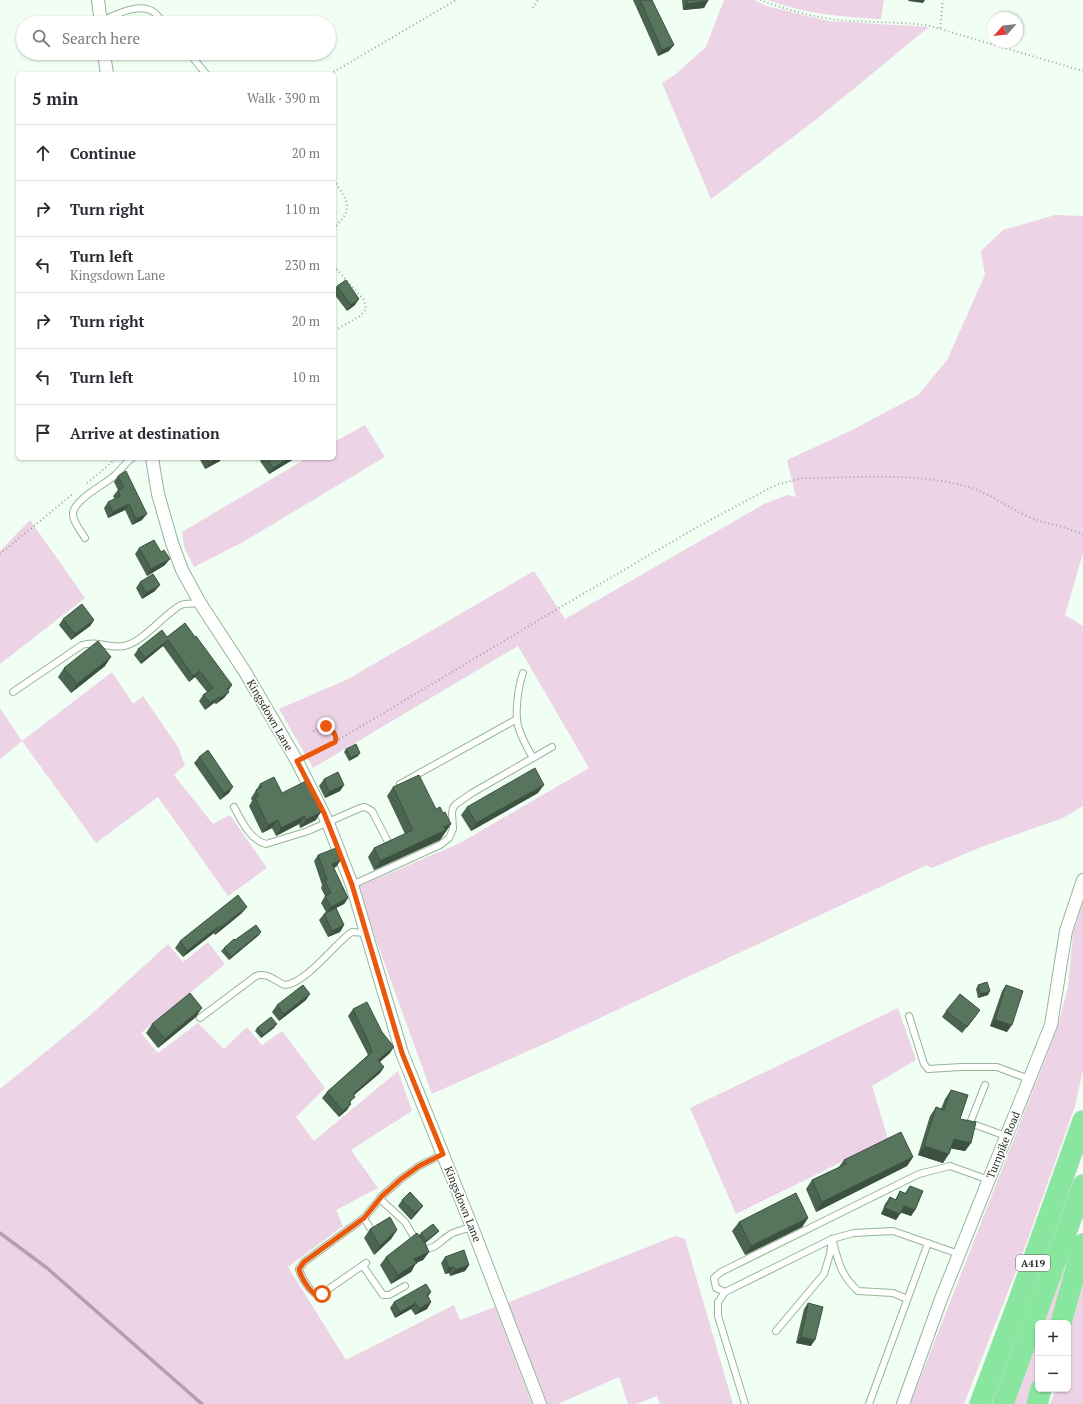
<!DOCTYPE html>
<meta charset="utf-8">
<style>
body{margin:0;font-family:"PT Serif",serif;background:#f2f2f3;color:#2b2b33}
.controls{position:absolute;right:12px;bottom:12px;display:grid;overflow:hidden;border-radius:6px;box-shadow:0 1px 3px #0004}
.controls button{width:36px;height:36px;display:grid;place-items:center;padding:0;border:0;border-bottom:1px solid #e1e1e2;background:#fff;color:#2b2b33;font:20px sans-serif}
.compass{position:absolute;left:987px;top:12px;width:36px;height:36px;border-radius:50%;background:#fff;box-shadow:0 1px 3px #0004;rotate:243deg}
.stop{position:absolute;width:12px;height:12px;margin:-9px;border:3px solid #ea580c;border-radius:50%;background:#fff}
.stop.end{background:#ea580c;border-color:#fff;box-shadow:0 1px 4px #0008}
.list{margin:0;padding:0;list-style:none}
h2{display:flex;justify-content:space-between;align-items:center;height:52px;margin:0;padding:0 16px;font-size:17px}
h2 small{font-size:13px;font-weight:400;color:#7c7c81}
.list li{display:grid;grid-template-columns:26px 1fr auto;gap:12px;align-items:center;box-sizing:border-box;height:56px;padding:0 16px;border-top:1px solid #e1e1e2}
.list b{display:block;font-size:15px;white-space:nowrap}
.list p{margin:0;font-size:13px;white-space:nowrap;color:#7c7c81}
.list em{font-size:13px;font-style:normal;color:#7c7c81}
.icon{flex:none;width:22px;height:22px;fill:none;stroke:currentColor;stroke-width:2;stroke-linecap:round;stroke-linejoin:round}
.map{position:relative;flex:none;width:1083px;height:1404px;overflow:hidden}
.search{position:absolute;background:#fff;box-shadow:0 1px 3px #0004;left:16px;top:16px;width:320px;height:44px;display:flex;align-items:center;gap:10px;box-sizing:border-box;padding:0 14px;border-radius:22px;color:#7c7c81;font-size:15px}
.panel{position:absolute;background:#fff;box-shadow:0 1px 3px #0004;left:16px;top:72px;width:320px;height:388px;border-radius:6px}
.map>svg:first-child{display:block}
.green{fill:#edd3e6}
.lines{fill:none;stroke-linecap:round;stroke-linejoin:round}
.stream{stroke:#b79db0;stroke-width:3.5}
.service-casing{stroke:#97b59b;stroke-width:8}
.minor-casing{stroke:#97b59b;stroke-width:14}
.trunk-casing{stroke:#dbdddb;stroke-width:22}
.path{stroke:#9aa79c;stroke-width:2;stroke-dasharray:1 3;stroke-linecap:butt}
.service{stroke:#fff;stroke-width:6}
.minor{stroke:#fff;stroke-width:12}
.trunk{stroke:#88e69f;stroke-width:21}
.wall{fill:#4b644f}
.shaded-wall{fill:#3d5140}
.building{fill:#57745c;stroke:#3d5140}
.route{stroke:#ea580c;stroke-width:5}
.labels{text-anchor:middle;stroke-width:4;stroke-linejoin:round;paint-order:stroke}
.shield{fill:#fff;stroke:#606862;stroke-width:1}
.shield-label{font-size:10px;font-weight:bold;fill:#1c281e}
.street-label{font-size:11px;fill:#1c281e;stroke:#fff}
</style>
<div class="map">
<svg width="1083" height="1404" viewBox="0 0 1083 1404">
<rect width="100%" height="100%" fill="#f1fef3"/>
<g class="green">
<polygon points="724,0 754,0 767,6 828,21 929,27 818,118 711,199 662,83 677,73 706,47"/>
<path d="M768 0H884L881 19C843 17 804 14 768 0Z"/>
<polygon points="1055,215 1083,216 1083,553 1065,615 1083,626 1083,806 1063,818 981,847 932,868 927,865 555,1039 432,1094 357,887 460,843 589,768 518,646 313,768 279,709 348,679 534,571 565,619 764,504 787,495 796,497 787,460 852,430 918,395 947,360 985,275 981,251 1003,230"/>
<polygon points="365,425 385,457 243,542 194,567 184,547 182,532 307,458 334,458 334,442"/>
<polygon points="30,520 85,598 0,664 0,551"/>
<polygon points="112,672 133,704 143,696 178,747 185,765 174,775 213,824 230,815 267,868 228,896 158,797 96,843 22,741 0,759 0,708 22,741"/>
<polygon points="1083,903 1083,1070 1075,1106 1020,1261 964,1404 910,1404 1057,1029 1068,987 1073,933"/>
<polygon points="208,942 225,964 141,1033 158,1053 198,1023 224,1049 247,1027 262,1045 282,1031 325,1088 296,1117 314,1141 398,1071 412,1111 351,1150 378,1188 336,1210 343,1226 288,1267 346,1360 454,1305 460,1320 495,1307 532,1404 0,1404 0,1089 87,1018 168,944 183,962"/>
<polygon points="898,1008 916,1060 872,1086 888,1139 736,1214 690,1108"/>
<polygon points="675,1236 685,1239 733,1404 660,1404 657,1396 636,1404 628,1404 619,1377 558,1404 544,1404 507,1303"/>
<polygon points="1062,1271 1065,1272 1052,1323 1041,1323"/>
<polygon points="1083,1286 1083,1404 1050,1404 1056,1389 1068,1389 1068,1337"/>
<polygon points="1038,1332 1038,1374 1029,1404 1010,1404"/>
</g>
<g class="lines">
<polyline class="stream" points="0,1233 47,1268 202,1404"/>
<g class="service-casing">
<g id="service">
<path d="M101 21C116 15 140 1 155 13 158 16 161 20 164 23"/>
<polyline points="189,53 206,74"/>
<path d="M85 538C81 531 72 521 73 513 75 499 104 485 114 476 121 470 125 463 132 458"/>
<path d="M523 673C518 687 514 716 519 729 522 739 528 749 533 758"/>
<path d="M13 692 82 645C98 640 109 649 124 646 140 643 158 622 171 612 174 610 178 606 181 605 187 603 194 604 200 603"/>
<polyline points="400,784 517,719"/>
<path d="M234 807C242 821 249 839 266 844L308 831 360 808 365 807 372 811 388 842"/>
<polyline points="352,885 440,845 449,838 453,829 452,813 453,808 456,804 472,793 552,747"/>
<polyline points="909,1016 924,1064 928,1069 961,1067 997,1067 1029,1079"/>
<path d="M200 1018 256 976C268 972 274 981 285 985 304 984 333 947 349 934L352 932 365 933"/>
<polyline points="985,1085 970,1123 1006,1136"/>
<path d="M380 1199 405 1222 418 1244 423 1249C435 1250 441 1240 451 1234 457 1231 465 1229 472 1227"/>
<polyline points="364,1218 370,1228"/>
<path d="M833 1242C839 1264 841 1275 858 1291L893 1293 907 1299"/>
<path d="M366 1263 320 1295C311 1295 301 1277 299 1269L304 1262 364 1218 382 1196 401 1179 419 1166 443 1154"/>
<polyline points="363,1266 383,1295 389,1295 405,1286"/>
<polyline points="725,1292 716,1288 714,1278 721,1272 919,1174 950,1166 989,1180"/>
<polyline points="776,1331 824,1274 830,1254 832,1239"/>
<polyline points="745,1404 718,1316 718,1302 725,1292 832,1239 854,1233 893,1231 959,1254"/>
<polyline points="869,1404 928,1243"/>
</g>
</g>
<g class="minor-casing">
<g id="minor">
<polyline points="98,0 101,23"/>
<polyline points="104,53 107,74"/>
<polyline points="152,458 158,494 172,543 182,570 200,603 245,672 297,761 328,823 352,885 402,1053 472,1227 540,1404"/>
<polyline points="903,1404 941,1299 1051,1025 1066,931 1083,880"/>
</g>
</g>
<g class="trunk-casing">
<g id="trunk">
<polyline points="1061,1323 1083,1244"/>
<polyline points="980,1404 1018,1303 1083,1121"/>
<polyline points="1003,1404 1051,1274 1083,1185"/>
<polyline points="1037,1404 1041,1389"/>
</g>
</g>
<g class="path">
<path d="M760 0C785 9 812 17 838 20 869 23 900 21 930 26L1083 71"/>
<polyline points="533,8 538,0"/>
<polyline points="940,28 943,0"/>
<polyline points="330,74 456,0"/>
<path d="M334 180C348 203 355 207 334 228"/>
<polyline points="334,266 364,300 366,309 363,313 360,316 334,331"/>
<polyline points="87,483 117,458"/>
<polyline points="0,554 74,493"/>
<path d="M313 731 326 726C332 729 335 734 336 739V741"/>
<path d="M307 756 335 742 564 605 701 525 770 488 779 484 803 478C857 478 913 472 965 486 990 492 1010 510 1034 519 1050 525 1068 527 1083 535"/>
</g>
<use href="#service" class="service"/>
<use href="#minor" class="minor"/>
<use href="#trunk" class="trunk"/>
</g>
<g class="wall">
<polygon points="633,0 652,0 669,51 658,56"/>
<polygon points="682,0 708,0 704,8 683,10"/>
<polygon points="337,286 355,305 347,311 334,294 334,291"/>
<polygon points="199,458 221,458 220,461 205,469"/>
<polygon points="263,458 295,458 294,459 269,474 260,461"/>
<polygon points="118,476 142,520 132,525 125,510 108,518 104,508 108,502 115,499 113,496 118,490 114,482"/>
<polygon points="139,548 165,565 147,576 135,554"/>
<polygon points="140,582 155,591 142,599 136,588"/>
<polygon points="63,619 94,620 90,626 71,640 59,625"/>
<polygon points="167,637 232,685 224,698 216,704 214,703 205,710 199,701 203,695 207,692 195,677 189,682 163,646 141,664 134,655 138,649"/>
<polygon points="105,666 71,693 58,677 64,668"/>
<polygon points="346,749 358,756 349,761 344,752"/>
<polygon points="199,757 229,793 220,800 194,763"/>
<polygon points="324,779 344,785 340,791 325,798 319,786"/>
<polygon points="260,784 282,793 316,820 300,828 299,824 276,836 272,828 262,833 249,806 252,801 251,798"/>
<polygon points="393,787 443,813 451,824 440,840 374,870 368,857 374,848 405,834 387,796"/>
<polygon points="538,793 471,831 461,815 467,807"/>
<polygon points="318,855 340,861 336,867 333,868 348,898 344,904 336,908 344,925 340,932 328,937 319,920 324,914 326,912 321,903 325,896 321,888 322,885 314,861"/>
<polygon points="242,913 215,935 214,933 183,957 175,948 180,941"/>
<polygon points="259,935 229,960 221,951 224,948 235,940"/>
<polygon points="978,985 988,995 978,998 976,989"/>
<polygon points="1006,985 1007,1032 990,1026 1002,991"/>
<polygon points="306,1000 279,1021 272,1012 277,1005"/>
<polygon points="353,1009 390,1053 380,1062 384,1067 380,1073 354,1095 347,1110 339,1117 322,1098 327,1092 368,1055 348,1016"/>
<polygon points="946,1011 976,1016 962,1033 942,1017"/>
<polygon points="196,1017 158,1048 146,1033 152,1024"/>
<polygon points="257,1028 274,1028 261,1038 255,1031"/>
<polygon points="951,1090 960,1119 971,1143 965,1151 951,1148 943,1163 918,1155 930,1116 936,1107 941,1109 945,1099"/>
<polygon points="913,1157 907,1166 816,1212 806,1189 812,1180 838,1168 844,1160"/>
<polygon points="910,1186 915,1210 911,1216 901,1212 896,1220 881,1214 885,1204 890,1197 895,1200 900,1191 905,1193"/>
<polygon points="402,1200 423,1206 418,1212 411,1220 398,1206"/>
<polygon points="808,1218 802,1227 745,1255 732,1231 739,1222"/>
<polygon points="370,1229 397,1230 391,1239 374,1255 364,1238"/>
<polygon points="439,1231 436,1234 425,1243 429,1252 423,1260 416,1263 411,1272 391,1284 380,1265 386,1257 419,1235 421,1233"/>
<polygon points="445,1257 469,1265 465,1271 450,1276 449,1273 445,1274 441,1263"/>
<polygon points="431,1292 428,1297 431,1302 427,1309 415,1315 411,1309 395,1318 390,1308 394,1302"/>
<polygon points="808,1303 811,1346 796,1343 804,1309"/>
</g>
<g class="shaded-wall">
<polygon points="909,0 925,0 923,3 908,1"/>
<polygon points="708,1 704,8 683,10 687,4"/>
<polygon points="674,45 669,51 658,56 662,50"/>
<polygon points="359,299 355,305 347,311 351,305"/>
<polygon points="218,458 221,458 220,461 205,469 209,463"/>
<polygon points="290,458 295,458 294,459 269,474 273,468"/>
<polygon points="129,504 125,510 108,518 113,512"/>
<polygon points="147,514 142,520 132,525 136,519"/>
<polygon points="170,559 165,565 147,576 151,569"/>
<polygon points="160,585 155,591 142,599 146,593"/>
<polygon points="94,620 90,626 71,640 75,634"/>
<polygon points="168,640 163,646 141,664 145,658"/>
<polygon points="111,657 105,666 71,693 77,684"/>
<polygon points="200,671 195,677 189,682 193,676"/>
<polygon points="229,692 224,698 216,704 220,698"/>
<polygon points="219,697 214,703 205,710 210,703"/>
<polygon points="360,753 358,756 349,761 351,758"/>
<polygon points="344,785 340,791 325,798 329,792"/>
<polygon points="544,785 538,793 471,831 476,823"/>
<polygon points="233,787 229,793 220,800 224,793"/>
<polygon points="321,812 316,820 300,828 306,820"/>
<polygon points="305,816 299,824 276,836 281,828"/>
<polygon points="278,820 272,828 262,833 268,825"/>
<polygon points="451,824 440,840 374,870 380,861"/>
<polygon points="340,861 336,867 327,870 332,864"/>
<polygon points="348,898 344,904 326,913 331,907"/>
<polygon points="247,907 242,913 215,935 220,928"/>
<polygon points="344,925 340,932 328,937 332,931"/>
<polygon points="218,927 214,933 183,957 187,951"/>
<polygon points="261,932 259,935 229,960 231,957"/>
<polygon points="990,991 988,995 978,998 981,994"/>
<polygon points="310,994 306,1000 279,1021 284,1014"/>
<polygon points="202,1008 196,1017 158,1048 165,1039"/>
<polygon points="995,1020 1012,1025 1007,1032 990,1026"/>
<polygon points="277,1024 274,1028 261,1038 263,1035"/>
<polygon points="394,1047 390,1053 374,1066 378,1060"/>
<polygon points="384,1067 380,1073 348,1100 353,1094"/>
<polygon points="351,1104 347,1110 339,1117 343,1111"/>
<polygon points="954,1139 971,1143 965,1151 948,1148"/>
<polygon points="924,1146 949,1154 943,1163 918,1155"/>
<polygon points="913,1157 907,1166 816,1212 822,1202"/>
<polygon points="423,1206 418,1212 411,1220 415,1213"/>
<polygon points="904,1206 915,1210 911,1216 899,1212"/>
<polygon points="885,1208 900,1214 896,1220 881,1214"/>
<polygon points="808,1218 802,1227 745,1255 751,1246"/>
<polygon points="397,1230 391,1239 374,1255 380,1246"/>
<polygon points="439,1231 436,1234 424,1244 426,1241"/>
<polygon points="429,1252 423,1260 416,1263 411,1272 391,1284 398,1275 414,1259"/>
<polygon points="469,1265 465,1271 450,1276 455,1270"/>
<polygon points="454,1267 449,1273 445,1274 449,1268"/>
<polygon points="431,1302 427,1309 415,1315 419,1309"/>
<polygon points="416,1303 411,1309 395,1318 400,1312"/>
<polygon points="801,1337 815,1340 811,1346 796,1343"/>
</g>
<g class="building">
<polygon points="640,0 652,0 674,45 662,50"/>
<polygon points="687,0 708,0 708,1 687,4"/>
<polygon points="346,280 359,299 351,305 337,286"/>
<polygon points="207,458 218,458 209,463"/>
<polygon points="267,458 290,458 273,468"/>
<polygon points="126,471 147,514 136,519 129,504 113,512 108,502 120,496 118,490 124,487 118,476"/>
<polygon points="154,540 161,552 164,550 170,559 151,569 139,548"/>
<polygon points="153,574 160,585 146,593 140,582"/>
<polygon points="82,604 94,620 75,634 63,619"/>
<polygon points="185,623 195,637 196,636 232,685 227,689 229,692 220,698 219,697 210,703 203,695 213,688 200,671 193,676 168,640 145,658 138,649 162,630 167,637"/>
<polygon points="98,641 111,657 77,684 64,668"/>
<polygon points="356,744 360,753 351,758 346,749"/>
<polygon points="208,750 233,787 224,793 199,757"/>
<polygon points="535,768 544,785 476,823 467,807"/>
<polygon points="338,772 344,785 329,792 324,779"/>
<polygon points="419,775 436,809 440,807 443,813 445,812 451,824 444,827 446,830 380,861 374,848 413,830 393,787"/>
<polygon points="274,777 282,793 306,781 321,812 306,820 305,816 281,828 278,820 268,825 255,798 259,796 256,790 262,787 260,784"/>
<polygon points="336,848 340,861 332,864 348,898 331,907 325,896 331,893 325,881 327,880 318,855"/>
<polygon points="238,895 247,907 220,928 218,927 187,951 180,941"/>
<polygon points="336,908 344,925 332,931 324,914"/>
<polygon points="256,925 261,932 231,957 224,948 234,939 235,940"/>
<polygon points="987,982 990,991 981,994 978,985"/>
<polygon points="303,985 310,994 284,1014 277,1005"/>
<polygon points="1006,985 1023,991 1012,1025 995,1020"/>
<polygon points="190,993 202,1008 165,1039 152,1024"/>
<polygon points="960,994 980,1010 967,1027 946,1011"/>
<polygon points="367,1002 382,1032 394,1047 378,1060 384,1067 353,1094 355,1097 349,1102 351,1104 343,1111 327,1092 372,1052 371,1051 372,1050 353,1009"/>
<polygon points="271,1017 277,1024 263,1035 257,1028"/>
<polygon points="951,1090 968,1095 960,1119 976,1122 971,1143 954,1139 949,1154 924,1146 936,1107 944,1110"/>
<polygon points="901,1132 913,1157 822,1202 812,1180 846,1164 844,1160"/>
<polygon points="910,1186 923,1191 915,1210 904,1206 900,1214 885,1208 890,1197 896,1200 900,1191 906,1194"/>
<polygon points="410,1192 423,1206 415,1213 402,1200"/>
<polygon points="796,1193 808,1218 751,1246 739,1222"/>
<polygon points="390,1217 397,1230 380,1246 370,1229"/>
<polygon points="433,1224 439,1231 426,1241 421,1233"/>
<polygon points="417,1233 425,1243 429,1252 414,1259 417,1263 398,1275 386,1257"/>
<polygon points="464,1250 469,1265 455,1270 454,1267 449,1268 445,1257"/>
<polygon points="426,1284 431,1292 427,1295 431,1302 419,1309 416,1303 400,1312 394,1302"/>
<polygon points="808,1303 823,1307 815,1340 801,1337"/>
</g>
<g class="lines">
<path class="route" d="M322 1294 316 1295C309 1290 301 1278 299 1269L304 1262 364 1218 382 1196 401 1179 419 1166 443 1154 402 1053 352 885 337 846 324 813 297 761 335 742C338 736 332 729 326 726"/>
</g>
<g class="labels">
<rect class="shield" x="1016" y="1255" width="34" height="16" rx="3"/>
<g class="shield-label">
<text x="1033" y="1267">A419</text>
</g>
<g class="street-label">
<text transform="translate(270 715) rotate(60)" y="4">Kingsdown Lane</text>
<text transform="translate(1003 1145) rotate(-68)" y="4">Turnpike Road</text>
<text transform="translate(463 1204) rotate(68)" y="4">Kingsdown Lane</text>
</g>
</g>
</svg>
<div class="controls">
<button>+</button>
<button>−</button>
</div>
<svg class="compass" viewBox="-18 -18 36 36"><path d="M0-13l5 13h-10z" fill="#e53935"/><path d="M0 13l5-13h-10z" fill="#7c7c81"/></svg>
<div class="stop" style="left:322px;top:1294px"></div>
<div class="stop end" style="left:326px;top:726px"></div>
<div class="search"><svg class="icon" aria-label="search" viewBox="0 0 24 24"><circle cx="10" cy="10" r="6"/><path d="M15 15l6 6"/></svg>Search here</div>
<section class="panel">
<h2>5 min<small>Walk · 390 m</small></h2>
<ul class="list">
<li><svg class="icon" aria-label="ahead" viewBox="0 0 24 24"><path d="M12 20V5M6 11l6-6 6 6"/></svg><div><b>Continue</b></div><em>20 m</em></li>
<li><svg class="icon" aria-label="right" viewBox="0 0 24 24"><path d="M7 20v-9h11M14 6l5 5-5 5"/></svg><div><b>Turn right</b></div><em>110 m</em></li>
<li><svg class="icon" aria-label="left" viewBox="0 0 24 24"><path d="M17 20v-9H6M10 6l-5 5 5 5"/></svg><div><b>Turn left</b><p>Kingsdown Lane</p></div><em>230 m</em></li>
<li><svg class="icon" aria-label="right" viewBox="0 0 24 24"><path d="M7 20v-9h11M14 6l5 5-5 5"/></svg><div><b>Turn right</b></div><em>20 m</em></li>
<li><svg class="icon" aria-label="left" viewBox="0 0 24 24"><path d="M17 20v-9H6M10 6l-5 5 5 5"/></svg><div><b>Turn left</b></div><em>10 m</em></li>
<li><svg class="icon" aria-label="arrive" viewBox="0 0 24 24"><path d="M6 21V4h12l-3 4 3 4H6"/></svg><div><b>Arrive at destination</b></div></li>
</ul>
</section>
</div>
